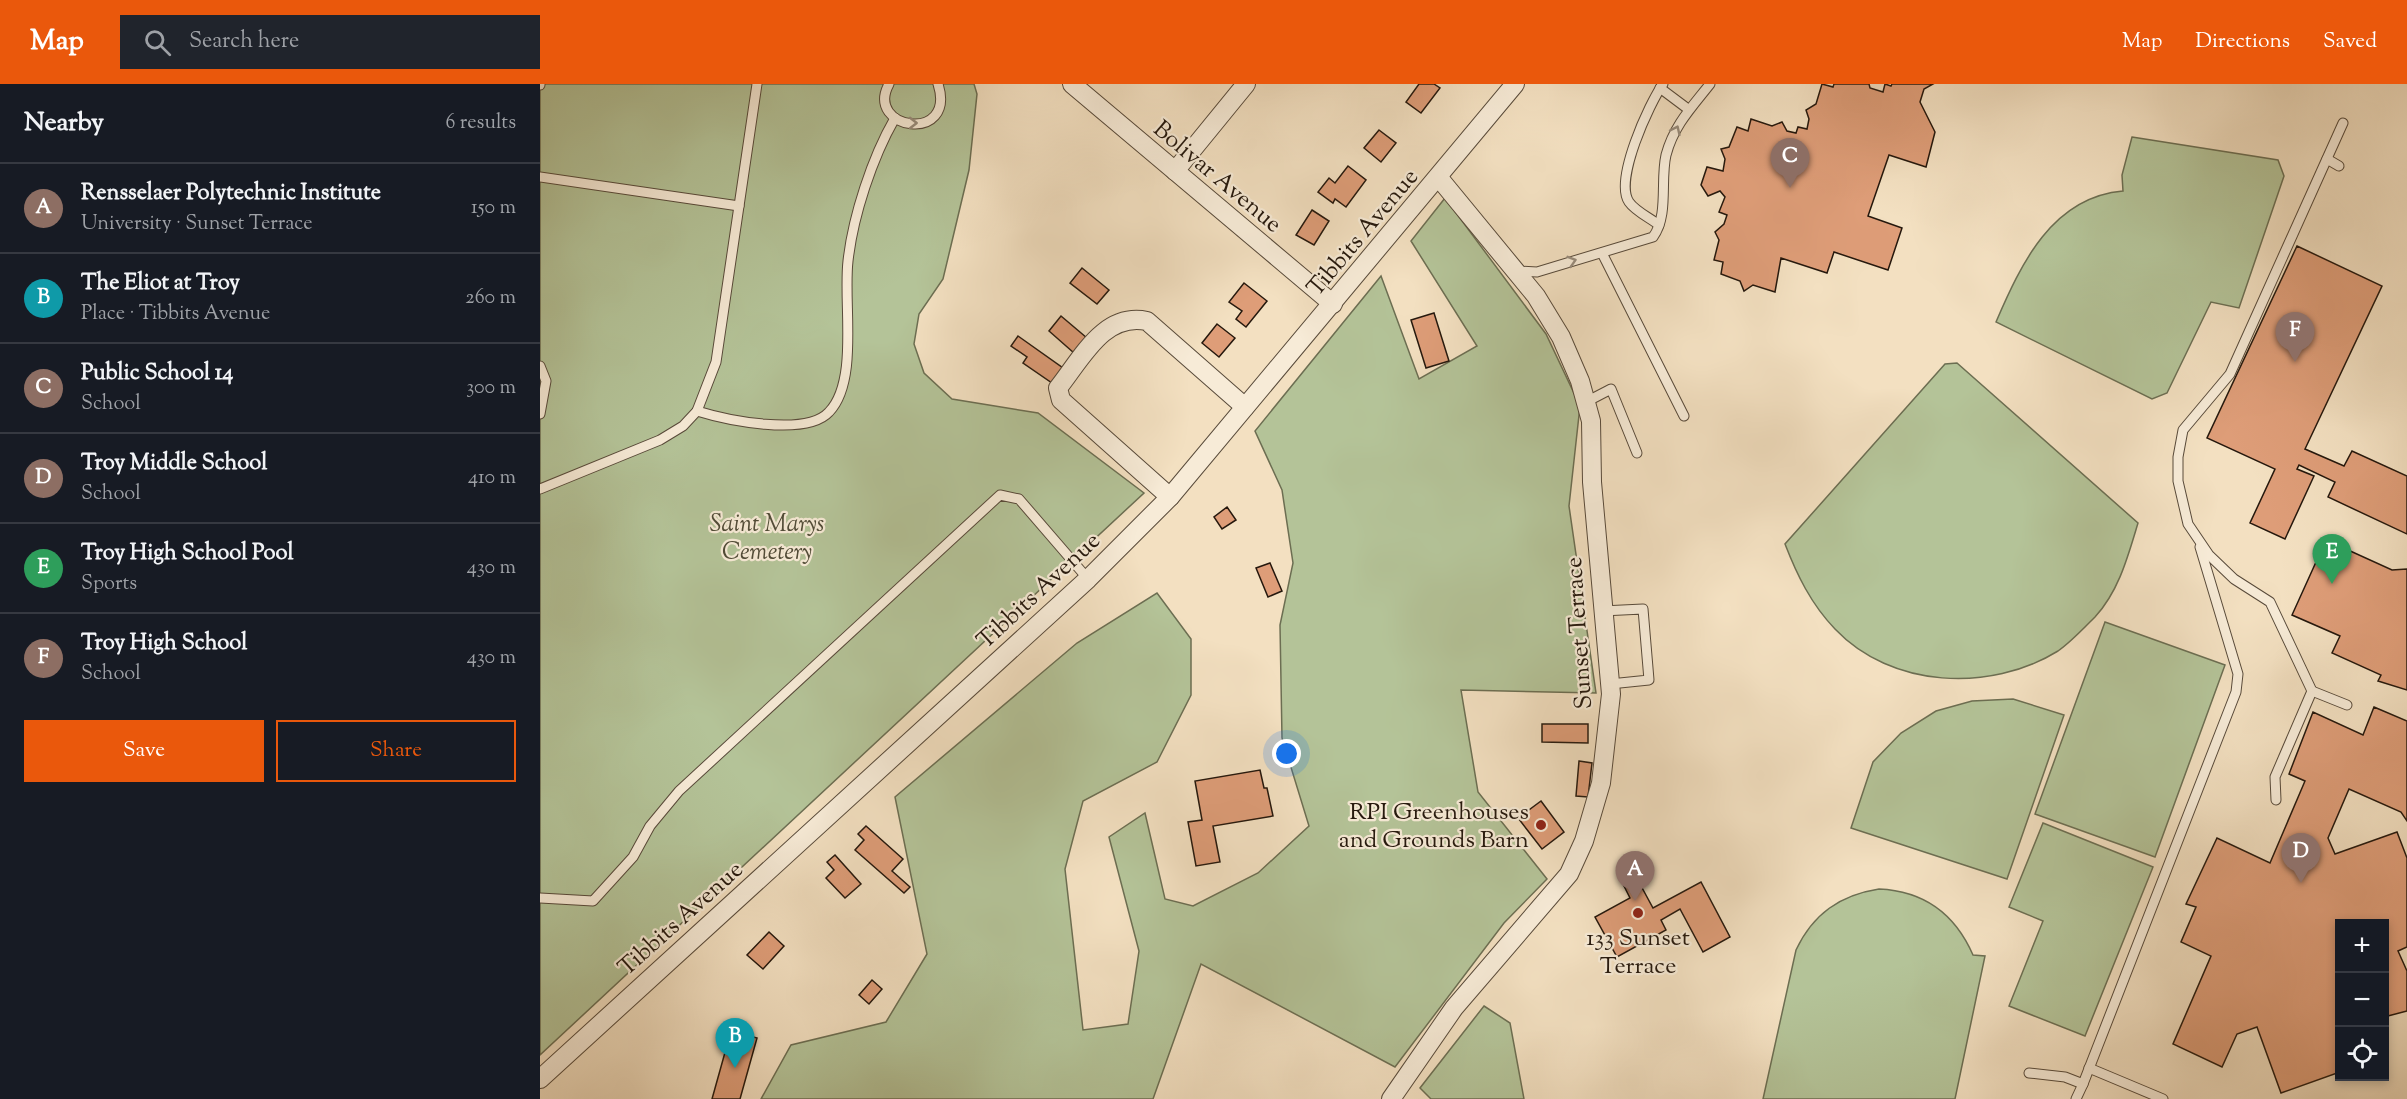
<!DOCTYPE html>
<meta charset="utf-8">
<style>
body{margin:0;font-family:"Sorts Mill Goudy",serif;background:#20242c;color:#f1f3f6}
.controls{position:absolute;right:18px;bottom:18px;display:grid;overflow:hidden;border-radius:0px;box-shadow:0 3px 9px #0003}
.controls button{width:54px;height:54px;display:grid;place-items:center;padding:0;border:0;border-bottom:2px solid #363941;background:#171b24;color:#f1f3f6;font:30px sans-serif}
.you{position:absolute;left:747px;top:670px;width:21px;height:21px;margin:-15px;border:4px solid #fff;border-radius:50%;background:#1a73e8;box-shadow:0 0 0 9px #1a73e833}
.badge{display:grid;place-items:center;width:39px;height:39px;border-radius:50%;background:#ea580c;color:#fff;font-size:20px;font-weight:700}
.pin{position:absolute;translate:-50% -50px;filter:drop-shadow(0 2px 3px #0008)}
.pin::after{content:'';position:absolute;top:32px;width:21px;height:18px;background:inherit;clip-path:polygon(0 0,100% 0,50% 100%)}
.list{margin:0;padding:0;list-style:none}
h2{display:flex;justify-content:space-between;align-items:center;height:78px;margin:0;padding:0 24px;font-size:26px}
h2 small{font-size:20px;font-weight:400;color:#9ea1a6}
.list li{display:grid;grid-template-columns:39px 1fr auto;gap:18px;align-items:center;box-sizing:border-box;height:90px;padding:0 24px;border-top:2px solid #363941}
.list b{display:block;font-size:22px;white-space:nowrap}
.list p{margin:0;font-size:20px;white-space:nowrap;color:#9ea1a6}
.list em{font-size:20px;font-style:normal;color:#9ea1a6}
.actions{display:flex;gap:12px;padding:18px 24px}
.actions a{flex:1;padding:14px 0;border:2px solid #ea580c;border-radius:0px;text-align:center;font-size:21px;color:#ea580c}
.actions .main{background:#ea580c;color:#fff}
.icon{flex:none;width:33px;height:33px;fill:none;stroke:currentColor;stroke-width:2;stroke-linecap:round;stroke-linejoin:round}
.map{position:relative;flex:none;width:1867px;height:1015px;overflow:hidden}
header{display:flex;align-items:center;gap:36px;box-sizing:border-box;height:84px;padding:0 30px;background:#ea580c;color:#fff}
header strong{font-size:28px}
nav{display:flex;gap:33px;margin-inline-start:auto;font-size:21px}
.search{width:420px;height:54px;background:#20242c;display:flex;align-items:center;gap:15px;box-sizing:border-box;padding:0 21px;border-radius:0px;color:#9ea1a6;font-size:22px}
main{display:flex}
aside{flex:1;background:#171b24}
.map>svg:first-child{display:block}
.green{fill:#b4c398;stroke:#6c6e52;stroke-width:1.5}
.building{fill:#de9d78;stroke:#25180d;stroke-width:1.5}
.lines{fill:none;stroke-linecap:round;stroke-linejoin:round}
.service-casing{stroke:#584a3a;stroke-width:11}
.minor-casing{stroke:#584a3a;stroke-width:20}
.service{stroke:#f7ebd7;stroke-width:9}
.minor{stroke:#f7ebd7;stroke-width:18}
.oneway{stroke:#988c7c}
.poi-dot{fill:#8f2418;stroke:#f7ebd7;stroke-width:2}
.labels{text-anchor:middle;stroke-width:4.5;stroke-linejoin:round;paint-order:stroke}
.street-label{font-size:24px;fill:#25180d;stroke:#f7ebd7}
.park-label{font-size:24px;font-style:italic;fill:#504b37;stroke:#f7ebd7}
.poi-label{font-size:24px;fill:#25180d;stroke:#f7ebd7;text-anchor:end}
</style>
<header>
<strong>Map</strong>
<div class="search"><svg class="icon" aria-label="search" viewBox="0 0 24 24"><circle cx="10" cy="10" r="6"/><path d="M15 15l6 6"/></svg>Search here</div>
<nav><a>Map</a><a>Directions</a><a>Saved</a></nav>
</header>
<main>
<aside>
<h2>Nearby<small>6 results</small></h2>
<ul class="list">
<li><span class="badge" style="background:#8d6e63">A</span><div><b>Rensselaer Polytechnic Institute</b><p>University · Sunset Terrace</p></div><em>150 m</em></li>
<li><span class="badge" style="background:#0f9aa8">B</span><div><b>The Eliot at Troy</b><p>Place · Tibbits Avenue</p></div><em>260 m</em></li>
<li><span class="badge" style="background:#8d6e63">C</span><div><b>Public School 14</b><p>School</p></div><em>300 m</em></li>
<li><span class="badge" style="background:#8d6e63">D</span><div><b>Troy Middle School</b><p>School</p></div><em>410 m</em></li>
<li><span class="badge" style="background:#2e9e5b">E</span><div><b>Troy High School Pool</b><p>Sports</p></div><em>430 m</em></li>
<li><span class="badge" style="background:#8d6e63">F</span><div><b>Troy High School</b><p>School</p></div><em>430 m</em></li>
</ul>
<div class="actions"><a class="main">Save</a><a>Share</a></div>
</aside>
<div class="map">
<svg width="1867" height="1015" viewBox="0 0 1867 1015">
<rect width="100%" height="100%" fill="#f3e0c1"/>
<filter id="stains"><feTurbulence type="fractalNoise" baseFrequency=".00333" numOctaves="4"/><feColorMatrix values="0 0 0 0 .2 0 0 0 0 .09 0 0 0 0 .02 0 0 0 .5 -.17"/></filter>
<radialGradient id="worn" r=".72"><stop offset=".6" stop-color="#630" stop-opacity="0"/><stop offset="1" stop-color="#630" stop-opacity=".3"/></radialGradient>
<g class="green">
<polygon points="0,0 434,0 437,10 429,86 403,195 379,230 374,260 384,289 412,315 498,329 604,409 0,971"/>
<path d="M1592 53 1738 76 1744 92 1699 224 1671 218 1627 309 1612 315 1456 238C1481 180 1512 113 1583 107L1582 91Z"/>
<polygon points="905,114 1006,250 1040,322 1029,422 1056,609 921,606 938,708 1007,795 964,839 855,983 661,880 613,1015 221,1015 251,961 346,938 387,870 355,713 537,559 617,509 651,555 651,611 617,678 543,717 525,785 543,946 588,940 599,867 569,753 605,729 625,815 653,822 718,789 769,742 742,654 740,541 753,479 742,406 715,347 841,192 879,295 937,262 871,157"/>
<path d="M1417 279 1598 439C1588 472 1579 507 1555 533 1544 544 1530 559 1518 567 1450 609 1351 604 1295 545 1271 520 1257 491 1245 460L1405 280Z"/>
<polygon points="1565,538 1685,581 1615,773 1495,730"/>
<polygon points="1473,615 1524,631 1467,795 1311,744 1333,678 1361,649 1396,627 1432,617"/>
<polygon points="1503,739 1613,783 1545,952 1469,922 1503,837 1469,823"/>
<path d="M1339 805C1384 807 1415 830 1433 871L1445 872 1415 1015H1223L1256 866C1273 830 1300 811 1339 805Z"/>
<polygon points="944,922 970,939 984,1015 891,1015 880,1004"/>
</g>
<g class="building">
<polygon points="879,0 894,0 900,4 881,29 866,18"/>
<polygon points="1282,0 1293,3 1294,0 1329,0 1330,4 1343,8 1345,0 1351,2 1352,0 1393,0 1384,5 1380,18 1395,48 1386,83 1349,71 1328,132 1362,144 1348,186 1294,168 1287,189 1241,174 1235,208 1213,201 1204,207 1200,197 1181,190 1183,178 1174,176 1179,156 1175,148 1184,140 1187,131 1179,128 1185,113 1180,107 1168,112 1161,101 1167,83 1183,87 1185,75 1181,65 1189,63 1197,43 1208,47 1211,35 1232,42 1242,38 1247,47 1256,49 1258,43 1267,45 1269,35 1266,26 1276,20"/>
<polygon points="839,46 856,59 841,78 824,64"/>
<polygon points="808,82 826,96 806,123 795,115 793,119 778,108 789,94 795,99"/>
<polygon points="772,126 789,137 774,161 756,151"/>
<polygon points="1757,162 1842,202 1765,365 1804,382 1812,367 1867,392 1867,450 1788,413 1795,398 1759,381 1757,385 1774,392 1745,455 1710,439 1735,385 1667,354"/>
<polygon points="542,184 569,206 557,220 530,199"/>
<polygon points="704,199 727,217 706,243 696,235 702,227 689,218"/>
<polygon points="894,229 909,277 886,284 871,236"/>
<polygon points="521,232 547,254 534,269 509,247"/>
<polygon points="677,240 695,254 679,273 662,259"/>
<polygon points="478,252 523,284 512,299 483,279 487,273 471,262"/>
<polygon points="687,423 696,436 682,445 674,433"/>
<polygon points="1786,456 1852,486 1867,485 1867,606 1838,597 1841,591 1792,569 1800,552 1752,531"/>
<polygon points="730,479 742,507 728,513 716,484"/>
<polygon points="1834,623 1867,637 1867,737 1861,728 1809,705 1788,754 1795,770 1857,748 1867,774 1867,863 1858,867 1867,887 1867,927 1844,933 1844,840 1800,840 1800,988 1741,1009 1717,943 1697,950 1682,983 1633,960 1671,872 1641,858 1656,823 1646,820 1677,754 1730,779 1765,697 1749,690 1773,628 1823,651"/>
<polygon points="1002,640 1048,640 1048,659 1002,658"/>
<polygon points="1039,677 1052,679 1048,713 1036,712"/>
<polygon points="720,686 724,704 727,704 733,732 673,742 680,778 656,782 648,738 662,736 655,697"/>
<polygon points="1001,717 1024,748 1002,765 978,734"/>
<polygon points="326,742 363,775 352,787 370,803 364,809 315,766 324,756 318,750"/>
<polygon points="295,771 321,800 305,814 286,794 294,786 287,778"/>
<polygon points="1094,789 1113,824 1161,798 1190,853 1163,868 1140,825 1121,836 1126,846 1077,873 1055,833 1090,814 1081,796"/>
<polygon points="229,848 244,862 223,885 207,871"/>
<polygon points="332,896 342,905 329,920 319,911"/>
<polygon points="191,947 217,954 200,1015 172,1015"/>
</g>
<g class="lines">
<g class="service-casing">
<g id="service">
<path d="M349 0C324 46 417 60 398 0"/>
<polyline points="0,1 0,0"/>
<polyline points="1120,4 1148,25"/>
<polyline points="1787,75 1799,82"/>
<polyline points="0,93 199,122"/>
<path d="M1119 141C1110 134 1095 127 1089 118 1074 96 1109 20 1123 0"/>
<polyline points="1062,169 1144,332"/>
<path d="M977 187 997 188 1113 153C1129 131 1120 97 1126 71 1134 41 1152 23 1170 0"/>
<polyline points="0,282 6,297 0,330"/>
<polyline points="1046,318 1071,305 1097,369"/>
<path d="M157 327C186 336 266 353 289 328 319 297 303 219 308 177 313 132 332 74 355 34"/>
<polyline points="0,405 120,356 143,342 157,327 176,278 217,0"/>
<polyline points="1062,527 1103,525 1109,596 1070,600"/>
<polyline points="1772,607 1807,621"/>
<polyline points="1736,716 1735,693 1772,607 1730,518 1694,495 1669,471 1648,440 1638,397 1638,373 1643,346 1690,290 1803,39"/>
<polyline points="0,814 53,817 93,773 110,742 139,707 460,411 479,415 548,495"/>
<polyline points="1549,984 1623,1015"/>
<polyline points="1489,989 1525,993 1543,1000 1696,608 1698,590 1660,463"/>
<polyline points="1536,1015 1543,1000"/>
</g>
</g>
<g class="minor-casing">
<g id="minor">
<polyline points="532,0 793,220"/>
<polyline points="635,87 706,0"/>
<path d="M630 413 521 316 518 304C542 274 564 228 607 237L705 323"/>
<polyline points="0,995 548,495 630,413 975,0"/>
<polyline points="851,1015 914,924 1029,790 1044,757 1061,699 1071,610 1052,398 1051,337 1040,297 1021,253 996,212 899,94"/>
</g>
</g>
<use href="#service" class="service"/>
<use href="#minor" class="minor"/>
</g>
<defs><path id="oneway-chevron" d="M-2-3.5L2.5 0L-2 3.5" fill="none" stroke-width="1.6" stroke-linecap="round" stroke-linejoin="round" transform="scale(1.5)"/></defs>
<g class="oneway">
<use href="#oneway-chevron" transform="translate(373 39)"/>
<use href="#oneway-chevron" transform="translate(1136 46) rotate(-65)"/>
<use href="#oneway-chevron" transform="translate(1032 177) rotate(-17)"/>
</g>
<g class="poi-dot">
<circle cx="1001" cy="741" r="6"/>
<circle cx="1098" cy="829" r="6"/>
</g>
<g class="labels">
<g class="street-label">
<text transform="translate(678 92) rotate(40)" y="8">Bolivar Avenue</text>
<text transform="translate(822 148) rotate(-50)" y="8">Tibbits Avenue</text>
<text transform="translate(498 506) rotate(-43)" y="8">Tibbits Avenue</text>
<text transform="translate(1038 549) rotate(-94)" y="8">Sunset Terrace</text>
<text transform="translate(140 834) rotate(-42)" y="8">Tibbits Avenue</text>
</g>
<g class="park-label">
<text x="227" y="447">Saint Marys<tspan x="227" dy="28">Cemetery</tspan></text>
</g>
<g class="poi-label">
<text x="989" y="735">RPI Greenhouses<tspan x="989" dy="28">and Grounds Barn</tspan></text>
<text x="1098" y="861" text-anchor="middle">133 Sunset<tspan x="1098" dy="28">Terrace</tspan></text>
</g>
</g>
<rect width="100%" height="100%" filter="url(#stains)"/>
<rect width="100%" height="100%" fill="url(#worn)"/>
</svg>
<div class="controls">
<button>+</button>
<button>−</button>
<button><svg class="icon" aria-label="locate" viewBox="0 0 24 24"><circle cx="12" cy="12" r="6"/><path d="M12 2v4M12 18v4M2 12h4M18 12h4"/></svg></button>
</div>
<div class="you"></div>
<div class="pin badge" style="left:1095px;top:817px;background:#8d6e63">A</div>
<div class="pin badge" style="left:195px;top:984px;background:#0f9aa8">B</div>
<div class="pin badge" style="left:1250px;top:104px;background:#8d6e63">C</div>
<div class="pin badge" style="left:1761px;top:799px;background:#8d6e63">D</div>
<div class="pin badge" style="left:1792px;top:500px;background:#2e9e5b">E</div>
<div class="pin badge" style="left:1755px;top:278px;background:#8d6e63">F</div>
</div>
</main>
